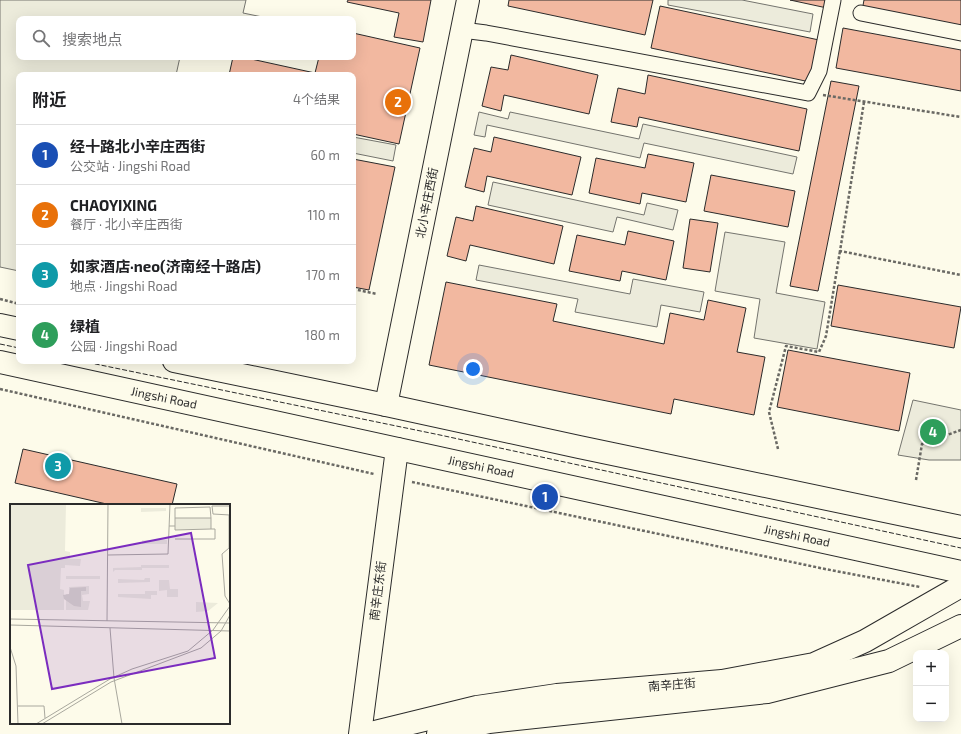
<!DOCTYPE html>
<html lang="zh">
<meta charset="utf-8">
<style>
body{margin:0;font-family:"Exo 2","Noto Sans SC",sans-serif;background:#f6f6f6;color:#202124}
.controls{position:absolute;right:12px;bottom:12px;display:grid;overflow:hidden;border-radius:8px;box-shadow:0 4px 16px #0002}
.controls button{width:36px;height:36px;display:grid;place-items:center;padding:0;border:0;border-bottom:1px solid #e0e0e0;background:#fff;color:#202124;font:20px sans-serif}
.you{position:absolute;left:473px;top:369px;width:14px;height:14px;margin:-10px;border:3px solid #fff;border-radius:50%;background:#1a73e8;box-shadow:0 0 0 6px #1a73e833}
.badge{display:grid;place-items:center;width:26px;height:26px;border-radius:50%;background:#db2777;color:#fff;font-size:13px;font-weight:700}
.pin{position:absolute;translate:-50% -50%;border:2px solid #fff;box-shadow:0 1px 4px #0006}
.list{margin:0;padding:0;list-style:none}
h2{display:flex;justify-content:space-between;align-items:center;height:52px;margin:0;padding:0 16px;font-size:17px}
h2 small{font-size:13px;font-weight:400;color:#757577}
.list li{display:grid;grid-template-columns:26px 1fr auto;gap:12px;align-items:center;box-sizing:border-box;height:60px;padding:0 16px;border-top:1px solid #e0e0e0}
.list b{display:block;font-size:15px;white-space:nowrap}
.list p{margin:0;font-size:13px;white-space:nowrap;color:#757577}
.list em{font-size:13px;font-style:normal;color:#757577}
.icon{flex:none;width:22px;height:22px;fill:none;stroke:currentColor;stroke-width:2;stroke-linecap:round;stroke-linejoin:round}
.map{position:relative;flex:none;width:961px;height:734px;overflow:hidden}
.search{position:absolute;background:#fff;box-shadow:0 4px 16px #0002;left:16px;top:16px;width:340px;height:44px;display:flex;align-items:center;gap:10px;box-sizing:border-box;padding:0 14px;border-radius:8px;color:#757577;font-size:15px}
.panel{position:absolute;background:#fff;box-shadow:0 4px 16px #0002;left:16px;top:72px;width:340px;height:292px;border-radius:8px}
.map>svg:first-child{display:block}
.green{fill:#ecebdb;stroke:#74746e}
.building{fill:#f2b8a0;stroke:#2b2b2b}
.lines{fill:none;stroke-linecap:round;stroke-linejoin:round}
.street-casing{stroke:#2b2b2b;stroke-width:17}
.secondary-casing{stroke:#2b2b2b;stroke-width:24}
.primary-casing{stroke:#2b2b2b;stroke-width:24}
.highway-casing{stroke:#2b2b2b;stroke-width:24}
.path{stroke:#6a6964;stroke-width:2.5;stroke-dasharray:3 2;stroke-linecap:butt}
.street{stroke:#fdfbea;stroke-width:15}
.secondary{stroke:#fdfbea;stroke-width:22}
.primary{stroke:#fdfbea;stroke-width:22}
.highway{stroke:#fdfbea;stroke-width:22}
.fence{stroke:#2b2b2b;stroke-width:1;stroke-dasharray:5 2;stroke-linecap:butt}
.labels{text-anchor:middle;stroke-width:3;stroke-linejoin:round;paint-order:stroke}
.street-label{font-size:12px;fill:#2b2b2b;stroke:#fdfbea}
.inset-road{fill:none;stroke:#a9a89e;stroke-width:1}
.view{fill:#7b2cbf;fill-opacity:0.15;stroke:#7b2cbf;stroke-width:2}
.inset-edge{fill:none;stroke:#2b2b2b;stroke-width:2}
</style>
<div class="map">
<svg width="961" height="734" viewBox="0 0 961 734">
<rect width="100%" height="100%" fill="#fdfbea"/>
<g class="green">
<polygon points="0,0 246,0 243,13 272,19 19,19 19,57 180,57 176,75 19,75 19,271 0,267"/>
<polygon points="668,0 742,0 813,14 810,32 668,5"/>
<polygon points="479,112 508,119 510,112 639,139 643,124 797,157 793,174 644,143 640,158 487,125 485,137 474,135"/>
<polygon points="353,137 396,145 393,161 353,153"/>
<polygon points="493,182 644,215 647,203 678,210 673,230 617,217 613,232 488,205"/>
<polygon points="725,232 785,242 776,293 825,302 817,349 754,338 760,299 715,291"/>
<polygon points="479,265 630,294 633,279 704,292 700,312 661,305 657,327 575,312 578,299 476,280"/>
<polygon points="913,400 961,410 961,460 929,460 898,455"/>
</g>
<g class="building">
<polygon points="348,0 431,0 423,42 394,37 399,13 347,2"/>
<polygon points="509,0 653,0 645,35 508,6"/>
<polygon points="790,0 829,0 827,8"/>
<polygon points="864,0 961,0 961,29 862,11"/>
<polygon points="660,6 819,40 810,82 651,48"/>
<polygon points="843,28 961,50 961,91 836,68"/>
<polygon points="353,33 420,48 399,144 353,134 353,75 229,75 233,57 242,57 315,73 319,57 353,57"/>
<polygon points="511,55 598,75 589,114 504,95 501,111 482,106 491,67 508,70"/>
<polygon points="648,75 807,109 799,151 639,117 637,127 611,122 618,88 645,94"/>
<polygon points="831,81 859,86 818,291 790,286"/>
<polygon points="494,137 581,157 572,195 487,176 484,192 465,187 474,148 491,152"/>
<polygon points="648,154 694,163 686,202 642,193 640,204 589,193 596,158 645,168"/>
<polygon points="353,159 395,167 369,290 353,287"/>
<polygon points="711,175 795,191 788,227 704,211"/>
<polygon points="476,206 563,226 554,264 470,245 466,261 447,256 456,217 473,221"/>
<polygon points="690,219 718,223 710,272 683,268"/>
<polygon points="628,231 674,241 666,280 622,271 620,281 569,271 577,235 625,245"/>
<polygon points="446,282 557,304 553,321 664,344 670,313 704,320 708,300 746,308 737,352 765,357 754,415 674,399 671,414 429,365"/>
<polygon points="838,285 961,307 954,348 831,326"/>
<polygon points="788,350 910,373 899,431 777,407"/>
<polygon points="23,449 177,484 172,505 111,505 15,483"/>
</g>
<g class="lines">
<g class="street-casing">
<g id="street">
<polyline points="861,13 961,33"/>
<polyline points="462,30 486,33 808,93 819,71 833,0"/>
</g>
</g>
<g class="secondary-casing">
<g id="secondary">
<polyline points="386,405 468,0"/>
<polyline points="360,734 397,449"/>
</g>
</g>
<g class="primary-casing">
<g id="primary">
<polyline points="367,734 477,707 557,695 722,681 814,664 865,641 961,586"/>
<polyline points="438,734 489,722 767,692 889,661 961,626"/>
</g>
</g>
<g class="highway-casing">
<g id="highway">
<polyline points="0,325 19,329"/>
<polyline points="174,361 386,405 579,447 961,527"/>
<polyline points="0,362 961,572"/>
</g>
</g>
<g class="path">
<polyline points="823,95 961,117"/>
<polyline points="864,102 840,251 961,275"/>
<polyline points="353,289 377,294"/>
<polyline points="0,299 19,304"/>
<polyline points="0,389 374,474"/>
<polyline points="778,449 769,412 786,346 819,352 826,336 840,251"/>
<polyline points="916,480 922,444 961,430"/>
<polyline points="412,482 825,569 920,587"/>
</g>
<use href="#street" class="street"/>
<use href="#secondary" class="secondary"/>
<use href="#primary" class="primary"/>
<use href="#highway" class="highway"/>
<g class="fence">
<polyline points="0,344 19,348"/>
<polyline points="81,361 440,435 961,548"/>
</g>
</g>
<g class="labels">
<g class="street-label">
<text transform="translate(427 203) rotate(-79)" y="4">北小辛庄西街</text>
<text transform="translate(164 398) rotate(12)" y="4">Jingshi Road</text>
<text transform="translate(481 467) rotate(12)" y="4">Jingshi Road</text>
<text transform="translate(797 536) rotate(12)" y="4">Jingshi Road</text>
<text transform="translate(378 591) rotate(-83)" y="4">南辛庄东街</text>
<text transform="translate(672 685) rotate(-5)" y="4">南辛庄街</text>
</g>
</g>
<g transform="translate(10 504)">
<rect width="220" height="220" fill="#fdfbea"/>
<path d="M0 0H56L55 47 60 48V55H71L70 62 55 61V64H51L50 85 54 86V106H0ZM131 4H156V7L131 8ZM165 14H201V25L165 26ZM132 36H157V40H132ZM131 61H159V64H132V66H105L103 68V64L131 63ZM56 72H90V75H56ZM135 74H140V78L108 79V75L134 76ZM149 76H159L160 85H168V93H157V86L149 87ZM79 82V90L72 91 73 97H80L78 106H56V90H59V83ZM135 87H147V91H141V95L108 93V90H135ZM186 98 208 99 198 107 186 108Z" fill="#ecebdb"/>
<path d="M76 83V87H71V103L64 102 54 95 53 91 59 90 60 84Z" fill="#d8d7c9"/>
<path class="inset-road" d="M220 2H202L203 10 220 11M219 11V44L212 50 215 92 220 100M165 14V4L200 3 201 14M159 22H165V26L201 25V14H165V22M165 35H205V25H201M98 51 158 50 160 0M0 115 220 119M97 117 98 0M0 121 220 127M100 124 104 174 112 220M0 143 6 162 8 220M8 202H34L35 214M26 220 100 175 122 165 178 147 203 126 220 102M32 220 101 178 191 144 211 127 220 111"/>
<path class="view" d="M181 29 205 154 42 185 18 61Z"/>
<rect width="220" height="220" class="inset-edge"/>
</g>
</svg>
<div class="controls">
<button>+</button>
<button>−</button>
</div>
<div class="you"></div>
<div class="pin badge" style="left:545px;top:497px;background:#1a4fb4">1</div>
<div class="pin badge" style="left:398px;top:102px;background:#e8710a">2</div>
<div class="pin badge" style="left:58px;top:466px;background:#0f9aa8">3</div>
<div class="pin badge" style="left:933px;top:432px;background:#2e9e5b">4</div>
<div class="search"><svg class="icon" aria-label="search" viewBox="0 0 24 24"><circle cx="10" cy="10" r="6"/><path d="M15 15l6 6"/></svg>搜索地点</div>
<section class="panel">
<h2>附近<small>4个结果</small></h2>
<ul class="list">
<li><span class="badge" style="background:#1a4fb4">1</span><div><b>经十路北小辛庄西街</b><p>公交站 · Jingshi Road</p></div><em>60 m</em></li>
<li><span class="badge" style="background:#e8710a">2</span><div><b>CHAOYIXING</b><p>餐厅 · 北小辛庄西街</p></div><em>110 m</em></li>
<li><span class="badge" style="background:#0f9aa8">3</span><div><b>如家酒店·neo(济南经十路店)</b><p>地点 · Jingshi Road</p></div><em>170 m</em></li>
<li><span class="badge" style="background:#2e9e5b">4</span><div><b>绿植</b><p>公园 · Jingshi Road</p></div><em>180 m</em></li>
</ul>
</section>
</div>
